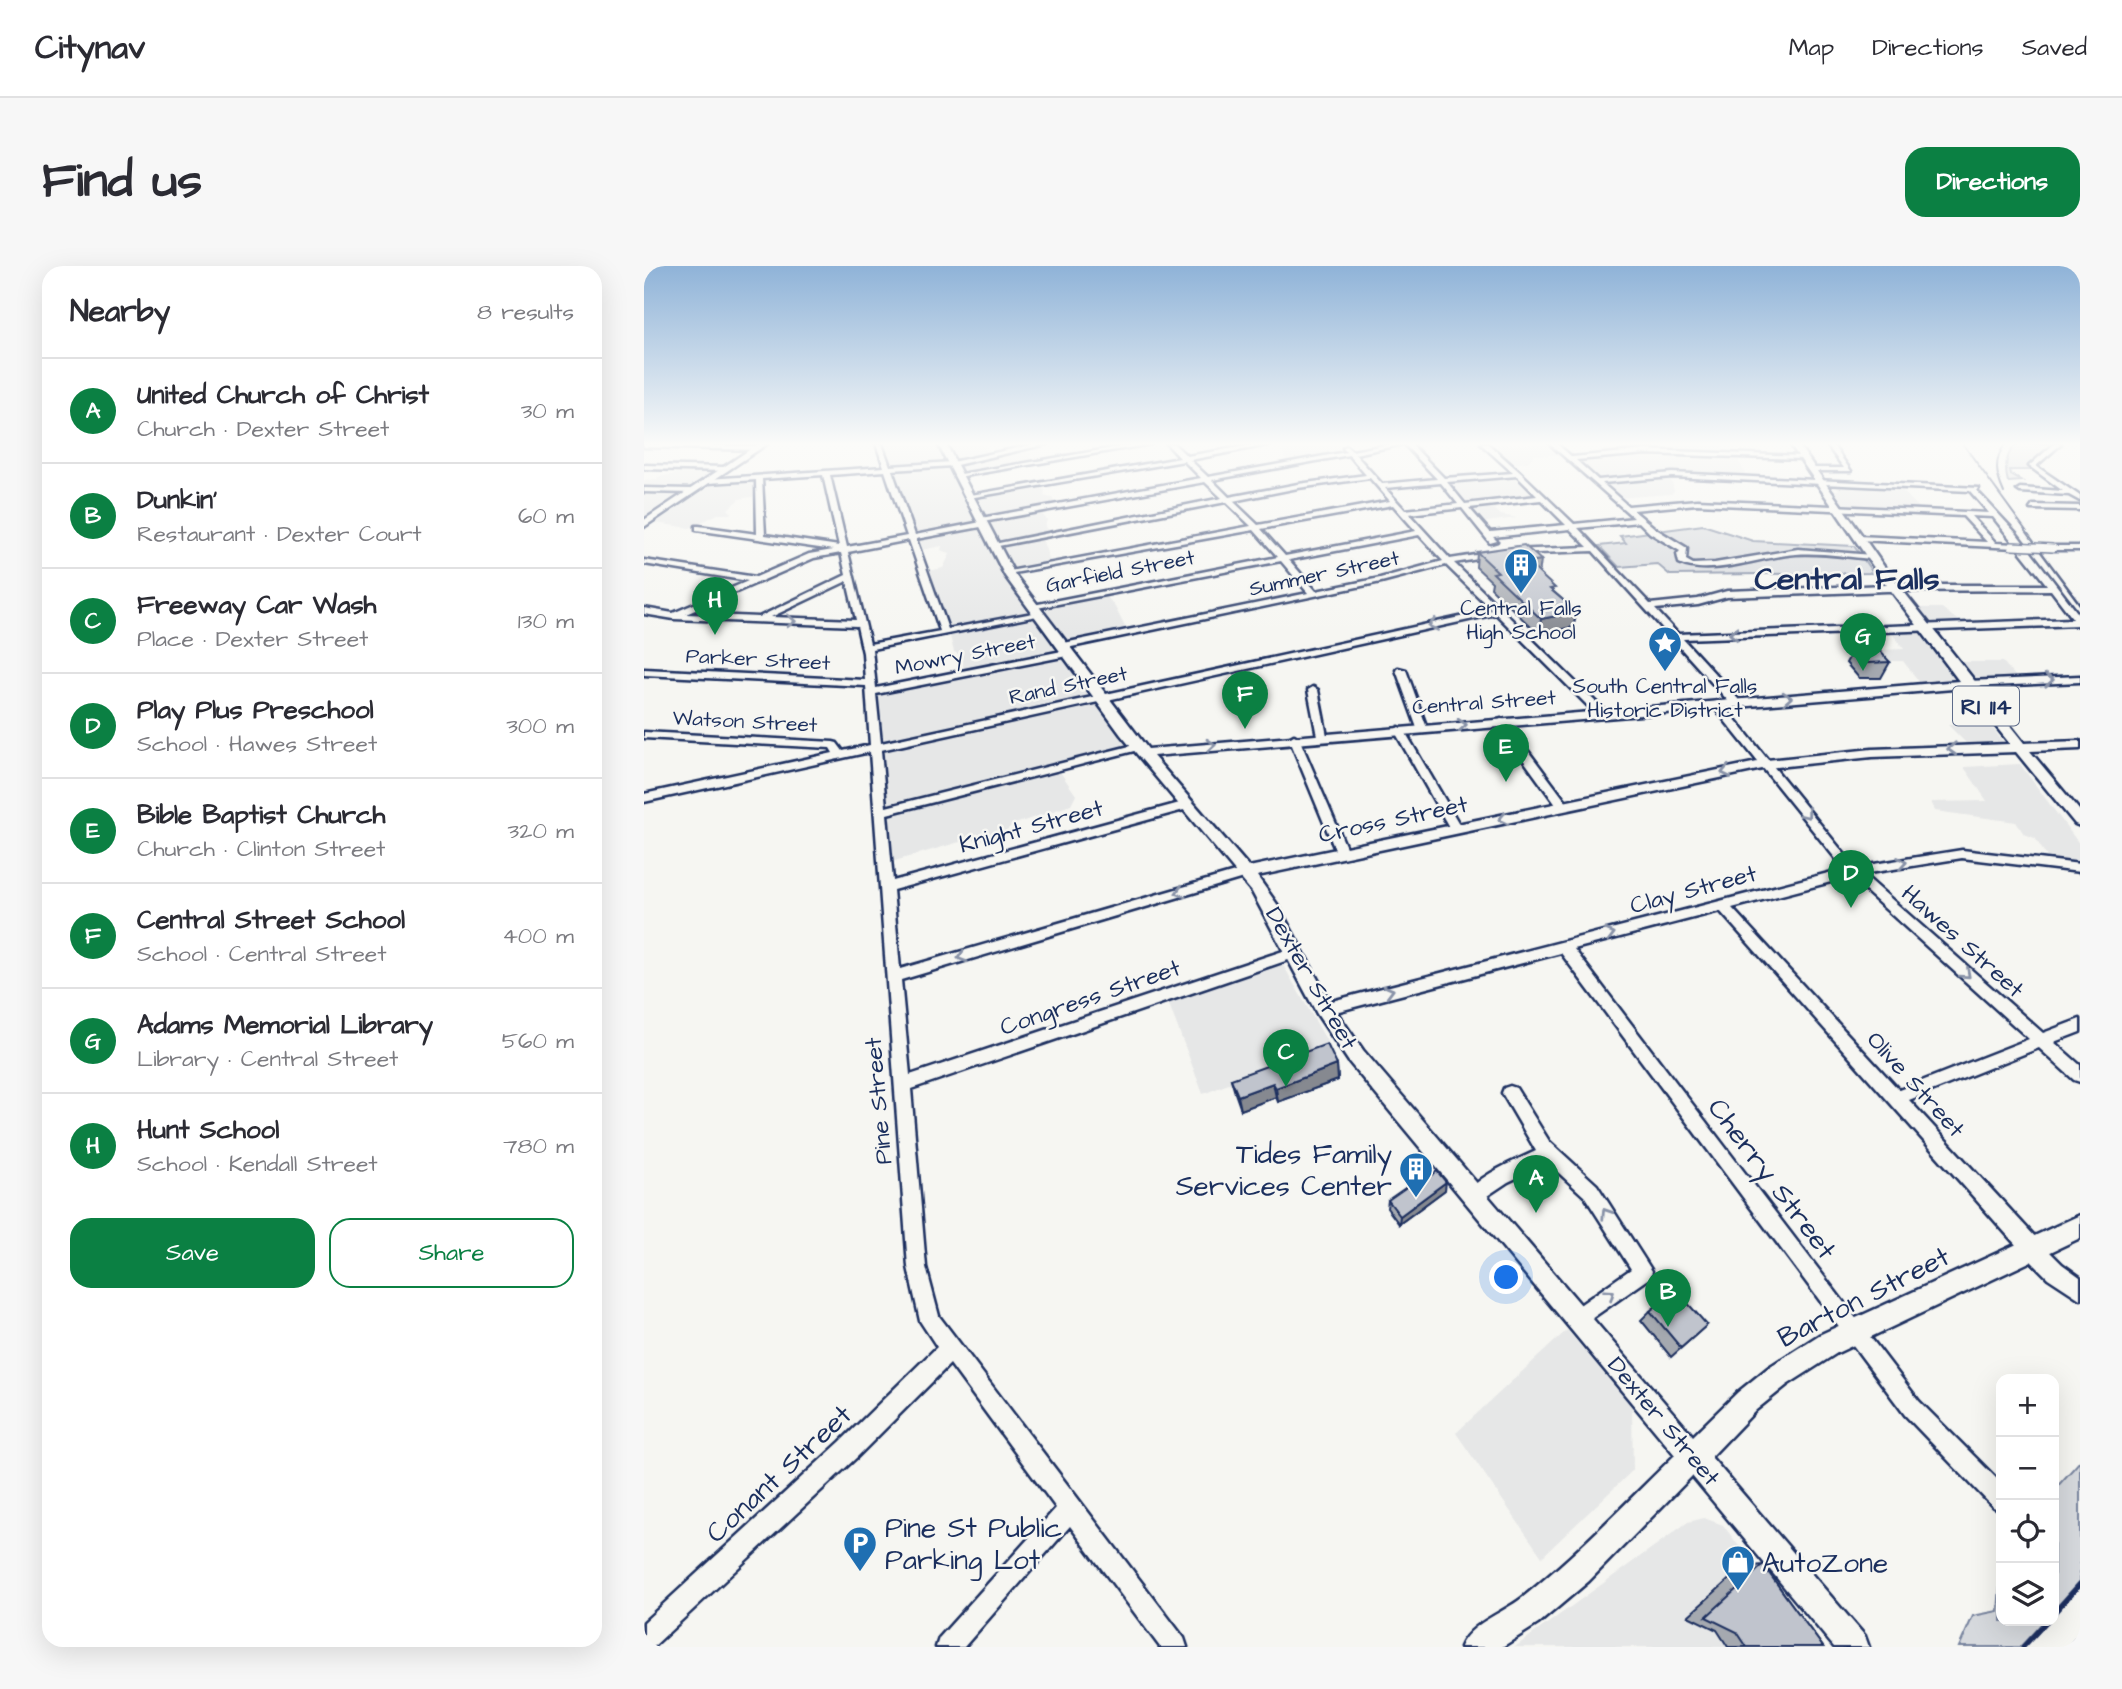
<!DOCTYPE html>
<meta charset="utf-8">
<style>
body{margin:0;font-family:"Architects Daughter",sans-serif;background:#f7f7f7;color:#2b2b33}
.controls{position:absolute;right:21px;bottom:21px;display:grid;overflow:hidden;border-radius:14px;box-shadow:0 7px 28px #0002}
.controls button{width:63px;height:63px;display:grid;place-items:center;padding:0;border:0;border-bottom:2px solid #e1e1e2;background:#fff;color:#2b2b33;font:35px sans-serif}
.you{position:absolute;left:863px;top:1012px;width:24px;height:24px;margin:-18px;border:5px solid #fff;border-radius:50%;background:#1a73e8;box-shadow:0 0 0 10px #1a73e833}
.badge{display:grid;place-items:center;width:46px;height:46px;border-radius:50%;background:#0b8043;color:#fff;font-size:23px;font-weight:700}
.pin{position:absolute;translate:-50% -58px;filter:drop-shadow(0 2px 4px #0008)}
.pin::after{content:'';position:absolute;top:37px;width:24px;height:21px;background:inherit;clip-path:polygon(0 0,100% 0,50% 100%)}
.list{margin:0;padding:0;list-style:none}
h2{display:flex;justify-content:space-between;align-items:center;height:91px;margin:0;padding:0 28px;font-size:30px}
h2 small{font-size:23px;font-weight:400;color:#7c7c81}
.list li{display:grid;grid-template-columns:46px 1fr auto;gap:21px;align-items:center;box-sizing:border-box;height:105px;padding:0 28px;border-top:2px solid #e1e1e2}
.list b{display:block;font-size:26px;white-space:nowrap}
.list p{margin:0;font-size:23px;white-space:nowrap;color:#7c7c81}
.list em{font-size:23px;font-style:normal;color:#7c7c81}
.actions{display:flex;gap:14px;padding:21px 28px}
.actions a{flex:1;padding:16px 0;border:2px solid #0b8043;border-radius:21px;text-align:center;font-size:24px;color:#0b8043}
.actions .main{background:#0b8043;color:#fff}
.icon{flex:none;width:38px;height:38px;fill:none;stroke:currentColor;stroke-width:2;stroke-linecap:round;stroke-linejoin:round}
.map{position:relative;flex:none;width:1436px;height:1381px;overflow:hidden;border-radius:21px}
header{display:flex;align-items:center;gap:42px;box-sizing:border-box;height:98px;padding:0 35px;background:#fff;border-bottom:2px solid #e1e1e2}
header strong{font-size:33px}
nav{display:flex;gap:38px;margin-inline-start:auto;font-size:24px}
.intro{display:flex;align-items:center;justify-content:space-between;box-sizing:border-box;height:168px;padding:0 42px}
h1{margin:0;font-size:49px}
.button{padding:18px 32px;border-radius:21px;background:#0b8043;color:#fff;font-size:24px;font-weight:700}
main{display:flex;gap:42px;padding:0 42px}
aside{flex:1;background:#fff;border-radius:21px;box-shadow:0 7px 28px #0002}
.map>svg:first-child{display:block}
.built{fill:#e6e7e7}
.green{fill:#d6d9dd;stroke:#78849e;stroke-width:2}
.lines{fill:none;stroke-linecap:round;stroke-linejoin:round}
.minor-casing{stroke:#1b2f5e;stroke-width:5}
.major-casing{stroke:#1b2f5e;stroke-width:5}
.minor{fill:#f6f6f2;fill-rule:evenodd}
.major{fill:#f6f6f2;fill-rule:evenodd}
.rail-far2{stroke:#1b2f5e;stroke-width:2}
.rail-far1{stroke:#1b2f5e;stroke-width:2.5}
.rail{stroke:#1b2f5e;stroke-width:5}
.minor-bridge-casing{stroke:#1b2f5e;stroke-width:10;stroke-linecap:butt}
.minor-bridge{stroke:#f6f6f2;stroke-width:7}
.wall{fill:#a5a9b0;stroke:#1b2f5e;stroke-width:2}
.shaded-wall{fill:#868990;stroke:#1b2f5e;stroke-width:2}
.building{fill:#c0c4cd;stroke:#1b2f5e;stroke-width:2}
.oneway{stroke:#8892a8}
.labels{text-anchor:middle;stroke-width:5;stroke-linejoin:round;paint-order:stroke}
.far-street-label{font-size:21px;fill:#1b2f5e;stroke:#f6f6f2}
.far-poi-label{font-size:21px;fill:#1b2f5e;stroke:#f6f6f2}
.shield{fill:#f6f6f2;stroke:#5d6b8a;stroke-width:2}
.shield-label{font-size:23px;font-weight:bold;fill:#1b2f5e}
.street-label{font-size:24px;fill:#1b2f5e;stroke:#f6f6f2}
.near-poi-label{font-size:28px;fill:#1b2f5e;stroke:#f6f6f2;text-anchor:start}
.near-street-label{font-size:28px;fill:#1b2f5e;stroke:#f6f6f2}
.far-town-label{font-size:32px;font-weight:bold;fill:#1b2f5e;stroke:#f6f6f2}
</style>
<header>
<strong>Citynav</strong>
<nav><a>Map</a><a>Directions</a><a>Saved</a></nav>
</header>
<div class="intro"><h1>Find us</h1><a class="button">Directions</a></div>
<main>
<aside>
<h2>Nearby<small>8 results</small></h2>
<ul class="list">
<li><span class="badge">A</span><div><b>United Church of Christ</b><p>Church · Dexter Street</p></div><em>30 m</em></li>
<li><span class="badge">B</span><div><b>Dunkin'</b><p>Restaurant · Dexter Court</p></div><em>60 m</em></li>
<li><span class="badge">C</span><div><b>Freeway Car Wash</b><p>Place · Dexter Street</p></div><em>130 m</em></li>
<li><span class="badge">D</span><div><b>Play Plus Preschool</b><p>School · Hawes Street</p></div><em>300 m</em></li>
<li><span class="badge">E</span><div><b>Bible Baptist Church</b><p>Church · Clinton Street</p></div><em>320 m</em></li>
<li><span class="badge">F</span><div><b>Central Street School</b><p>School · Central Street</p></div><em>400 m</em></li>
<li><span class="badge">G</span><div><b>Adams Memorial Library</b><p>Library · Central Street</p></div><em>560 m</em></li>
<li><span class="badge">H</span><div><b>Hunt School</b><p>School · Kendall Street</p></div><em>780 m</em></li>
</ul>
<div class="actions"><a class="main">Save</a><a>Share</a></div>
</aside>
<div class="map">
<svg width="1436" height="1381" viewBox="0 0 1436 1381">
<rect width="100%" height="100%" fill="#f6f6f2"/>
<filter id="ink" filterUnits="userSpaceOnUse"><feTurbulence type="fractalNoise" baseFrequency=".0143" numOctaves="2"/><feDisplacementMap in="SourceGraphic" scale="14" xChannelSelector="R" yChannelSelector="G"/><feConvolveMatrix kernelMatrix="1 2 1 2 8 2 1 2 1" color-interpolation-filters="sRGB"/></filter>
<g filter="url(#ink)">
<g class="built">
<polygon points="232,178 338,178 346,190 382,183 388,188 386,192 390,197 316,209 322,230 397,219 401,225 400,230 408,232 413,240 395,244 403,254 401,261 407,268 397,270 407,298 366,306 387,342 461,328 471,341 484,367 418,381 492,484 414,503 432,529 427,539 368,559 360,567 344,573 319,575 237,599 225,429 320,408 318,390 310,386 305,366 278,306 299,302 306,288 297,284 298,280 272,285 253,240"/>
<polygon points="636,178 696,178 705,187 647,197 640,192 640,181"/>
<polygon points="840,178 908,178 921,189 890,189 884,196 865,198"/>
<polygon points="961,178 1075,178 1080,181 1084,190 1092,190 1104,213 1021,210 1028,216 1030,225 1027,228 972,232 926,193 963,189 956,182"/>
<polygon points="44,202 82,203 64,215 114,213 113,230 95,233 84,243 87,246 86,248 74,248 46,262 5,256 0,259 0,214 13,214 14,211 37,207"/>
<polygon points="875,209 900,233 853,238 850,243 857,249 873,252 835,257 799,215"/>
<polygon points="1191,218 1258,224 1276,243 1198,240 1187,224 1195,224"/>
<polygon points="1271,342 1298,342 1318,358 1286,359"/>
<polygon points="1274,365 1314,415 1277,418 1259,395 1243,395 1235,384 1260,383 1247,366"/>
<polygon points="1316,396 1359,396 1373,412 1330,413"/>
<polygon points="1345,457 1359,476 1323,478 1304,459"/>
<polygon points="1376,498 1436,579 1436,597 1405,594 1391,572 1380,568 1372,556 1291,545 1287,536 1343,535 1320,501"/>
<polygon points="638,697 685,779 559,828 524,736"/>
<polygon points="923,1064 988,1141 989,1204 898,1291 812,1167"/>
<polygon points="1060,1252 1079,1259 1171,1381 871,1381 1044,1256"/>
</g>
<g class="green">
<path d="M1373 178H1415L1391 198 1393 204H1366L1367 209 1378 215 1364 216C1360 201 1361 188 1373 178Z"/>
<polygon points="1059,259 1109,275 1210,280 1229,307 1026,309 1013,298 975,301 955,280 982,277 976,270"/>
<polygon points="1436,1195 1436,1315 1410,1344 1410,1224"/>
<polygon points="1357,1308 1357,1355 1400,1355 1376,1381 1315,1381 1329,1350 1354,1345"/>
</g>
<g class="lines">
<g class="minor-casing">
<g id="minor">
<polygon points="0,178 113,180 116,182 113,184 0,181"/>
<path d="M232 178H238L246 200 308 196 391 178H403L308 200 248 204 271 269 337 256 333 254 337 252 557 212 540 195 325 232 321 230 536 192 523 178H530L543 190 614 178H629L546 194 564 211 702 186 699 182 702 180 708 185 746 178H767L800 212 869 207 837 178H844L877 207 930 258 990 252 906 178H913L928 191 1002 184 1160 190 1162 193 1002 188 932 194 954 214 1028 207 1335 222 1333 225 1373 268 1436 350V359L1039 373 1095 434 1096 436 1091 439 1087 438 949 285 864 288 810 297 962 446V450H954L852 348 237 484 242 541 494 478 499 481 498 483 243 548 249 615 543 535 549 539 547 542 249 624 256 703 601 603 607 607 606 610 257 714 266 809 651 681 658 686 656 690 267 823 282 1001 295 1050 540 1372 543 1381H516L426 1260 320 1381H292L295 1372 412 1242 306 1098 212 1192 9 1381H0V1356L196 1176 293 1081 276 1055 264 1001 226 486 0 536V528L189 487 186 482 0 472V466L189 476 193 477 199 485 226 479 222 420 0 409V403L221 414 219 387 213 360 30 353 0 348V342L29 347 104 315 0 298V294L112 311 165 288 189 284 52 264V260H55L113 268 112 214 64 217 61 215 64 213 240 201ZM760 178 793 213 738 218 711 188ZM705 189 722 209 654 218 585 231 568 214ZM241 205 263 270 203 281 186 209ZM179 209 195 280 121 269 118 213ZM873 210 893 230 821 238 803 216ZM1028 211 1326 225 1345 247 1053 234 984 240 958 217ZM726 212 746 235 614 259 589 235 654 222ZM561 216 578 232 345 279 349 281 582 236 607 260 360 306 364 308 610 264 634 291 384 340 388 343 637 295 664 327 415 378 413 380 418 383 737 316 802 299 848 344 237 477 232 428 423 390 428 387 423 384 232 422 228 383 398 349 394 346 304 363 272 273 342 260 343 258 339 256ZM797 217 814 238 761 244 741 222ZM897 234 922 259 846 266 825 242ZM1053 238 1319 250 1343 276 1214 270 1210 272 1214 274 1371 282V278L1352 277 1327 250 1349 251 1403 319H1243L1083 325 1054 333 1006 338 934 262 995 256 1006 267 1036 285 1033 288 1035 297C1066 312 1118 290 1152 288 1177 286 1203 291 1228 293L1232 291 1228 289 1154 283 1071 297 1049 298 1042 294 1043 282 1012 263 989 244ZM749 239 772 265 641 290 617 263ZM818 242 846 277 853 275 849 271 926 263 944 281 864 284 806 293 765 248ZM775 269 799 295 736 312 672 325 645 294ZM265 274 296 365 226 378 204 286ZM197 287 202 309 115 351 42 348 170 292ZM203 315 212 354 127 351ZM1407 324 1429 353 1034 368 1011 343 1054 339 1083 331 1243 325Z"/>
<polygon points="492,178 507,178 314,211 311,209"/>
<polygon points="1182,178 1188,178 1207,205 1166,205 1168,202 1200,202"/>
<polygon points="1410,178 1417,178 1392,200 1436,230 1436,235 1425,229 1376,226 1373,224 1376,222 1419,225 1385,200"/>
<polygon points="0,199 82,201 85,203 82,205 0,203"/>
<polygon points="0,222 48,223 51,225 48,227 0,226"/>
<polygon points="1389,239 1436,240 1436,244 1386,243"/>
<polygon points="1409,280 1436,280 1436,284 1406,284 1405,282"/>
<polygon points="754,402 762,404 783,462 782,464 778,465 773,462 752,404"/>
<polygon points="1436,410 1436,416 1324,421 1319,418 1324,415"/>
<polygon points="669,421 674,424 683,470 678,473 673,470 664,424"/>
<path d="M1073 435 1077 436 1211 601 1318 584 1436 598V606L1318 592 1219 608 1399 767 1436 753V766L1410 776 1436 799V816L1430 814 1395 782 1265 834 1395 975 1418 998 1436 1011V1033L1404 1012 1381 989 1076 645 930 683 1275 1135 1357 1217V1244L1349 1241 1261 1149 917 687 680 749 675 747 673 743 675 739 680 737 1200 603 1069 440 1068 438ZM1206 611 1385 773 1255 824 1088 642Z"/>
<polygon points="857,453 861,454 923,537 923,543 915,543 852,456"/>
<polygon points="755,461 760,464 818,563 816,566 808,566 806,563 750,464"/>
<polygon points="650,469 655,472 704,586 702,589 698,590 692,586 645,472"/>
<path d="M866 820 872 822 905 875 953 919 1008 1005 1006 1012 934 1062 927 1059 924 1052 927 1045 987 1003 941 931 904 897 864 916 831 938 825 936 822 930C831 910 873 894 892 885L858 827 860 822Z"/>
</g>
</g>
<g class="major-casing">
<g id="major">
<polygon points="114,178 123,178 0,261 0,254"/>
<path d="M294 178H302L371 309 504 483 1315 415 1233 306 1146 178H1154L1241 302 1380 477 1436 475V483L1386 485 1436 545V560L1431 558 1372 486 1228 491 1123 502 613 610 635 641 687 738 719 784 1049 1170 1094 1126 1125 1101 1175 1069 1436 949V972L1193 1087 1143 1119 1112 1144 1067 1191 1221 1370 1225 1381H1190L1048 1210 945 1315 894 1358 858 1381H816C825 1358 859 1347 878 1332 933 1288 981 1238 1031 1189L705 796 673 748 608 626 477 469 361 310ZM1321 422 1366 478 1228 483 1123 494 605 601 509 490Z"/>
</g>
</g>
<use href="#minor" class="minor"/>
<use href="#major" class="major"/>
<g class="rail-far2">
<polyline points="1319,178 1396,284"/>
<path d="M1360 227C1352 209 1349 195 1361 178"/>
</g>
<polyline class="rail-far1" points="1395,283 1436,338"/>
<g class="rail">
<polyline points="1410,1347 1436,1318"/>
<polyline points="1379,1381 1403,1355"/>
<polyline points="1426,1381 1436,1369"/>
</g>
<g class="minor-bridge-casing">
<polyline id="minor-bridge" points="1368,280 1409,282"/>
</g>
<use href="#minor-bridge" class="minor-bridge"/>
</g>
<g class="wall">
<polygon points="833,286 895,307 910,326 933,346 929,361 894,368 847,322 848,316 832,301"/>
<polygon points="1210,382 1246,396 1237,412 1215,412 1202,397"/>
<polygon points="693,799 694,814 634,836 632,831 597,844 591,827 587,813"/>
<polygon points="801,924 755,958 743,942 744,934"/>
<polygon points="1006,1045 1063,1059 1027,1091 997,1054"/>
<polygon points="1119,1299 1179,1381 1084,1381 1073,1364 1044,1350 1099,1301"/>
</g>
<g class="shaded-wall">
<polygon points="897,294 895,309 883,296"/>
<polygon points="933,346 929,361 894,368 897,353"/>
<polygon points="693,799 694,814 634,836 632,822"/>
<polygon points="629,817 632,831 597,844 594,830"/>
<polygon points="802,916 801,924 755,958 756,950"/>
</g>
<g class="building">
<polygon points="880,279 897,294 883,296 911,322 906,323 933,346 897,353 849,307 854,306 833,286"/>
<polygon points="1232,381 1246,396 1223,397 1210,382"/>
<polygon points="683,778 693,799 632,822 629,817 594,830 587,813"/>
<polygon points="793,905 802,916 756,950 744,934 784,906 787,910"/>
<polygon points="1032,1024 1063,1059 1037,1082 1006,1045"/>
<polygon points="1119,1299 1179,1381 1103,1381 1093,1366 1062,1351"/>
</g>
<defs><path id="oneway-chevron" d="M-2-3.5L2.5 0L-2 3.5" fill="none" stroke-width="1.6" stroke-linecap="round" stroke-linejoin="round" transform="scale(1.75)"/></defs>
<g class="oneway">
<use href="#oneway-chevron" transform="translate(147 355) rotate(3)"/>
<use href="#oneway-chevron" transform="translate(789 359) rotate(168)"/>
<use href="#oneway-chevron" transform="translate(1090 368) rotate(178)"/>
<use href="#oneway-chevron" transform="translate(1405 414) rotate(-3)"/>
<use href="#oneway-chevron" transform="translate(1143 432) rotate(-4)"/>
<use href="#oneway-chevron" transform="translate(818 459) rotate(-4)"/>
<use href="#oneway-chevron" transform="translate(567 479) rotate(-5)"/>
<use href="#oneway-chevron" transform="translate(1308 483) rotate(178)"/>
<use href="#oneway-chevron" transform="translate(1082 506) rotate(168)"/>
<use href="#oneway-chevron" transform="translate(1162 548) rotate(52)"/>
<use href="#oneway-chevron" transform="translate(859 553) rotate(168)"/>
<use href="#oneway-chevron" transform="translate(1258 597) rotate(-9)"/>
<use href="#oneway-chevron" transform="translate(536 626) rotate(163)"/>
<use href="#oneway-chevron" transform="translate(966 668) rotate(-14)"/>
<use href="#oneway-chevron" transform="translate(318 691) rotate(163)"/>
<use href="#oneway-chevron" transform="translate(1322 708) rotate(42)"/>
<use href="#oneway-chevron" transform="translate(745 725) rotate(-15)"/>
<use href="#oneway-chevron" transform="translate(962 947) rotate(-123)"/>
<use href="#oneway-chevron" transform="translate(966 1028) rotate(-35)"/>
</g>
</g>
<linearGradient id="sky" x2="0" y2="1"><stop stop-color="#8fb3d8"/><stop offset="0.48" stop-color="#fbfbf9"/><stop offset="1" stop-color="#fbfbf9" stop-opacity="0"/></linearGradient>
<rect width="1436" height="371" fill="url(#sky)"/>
<defs>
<g id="building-pin" transform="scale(1.75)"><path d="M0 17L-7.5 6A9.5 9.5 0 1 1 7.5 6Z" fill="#1f6fb2" stroke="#f6f6f2"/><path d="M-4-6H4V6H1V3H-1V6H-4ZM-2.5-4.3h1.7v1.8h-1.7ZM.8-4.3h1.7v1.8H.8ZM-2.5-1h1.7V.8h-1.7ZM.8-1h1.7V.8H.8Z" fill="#fff"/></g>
<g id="sight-pin" transform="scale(1.75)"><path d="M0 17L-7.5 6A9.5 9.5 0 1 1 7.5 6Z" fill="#1f6fb2" stroke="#f6f6f2"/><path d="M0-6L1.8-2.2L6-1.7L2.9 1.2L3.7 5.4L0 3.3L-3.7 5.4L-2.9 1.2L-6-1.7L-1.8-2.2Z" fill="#fff"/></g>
<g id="parking-pin" transform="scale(1.75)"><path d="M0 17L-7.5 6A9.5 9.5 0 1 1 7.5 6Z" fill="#1f6fb2" stroke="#f6f6f2"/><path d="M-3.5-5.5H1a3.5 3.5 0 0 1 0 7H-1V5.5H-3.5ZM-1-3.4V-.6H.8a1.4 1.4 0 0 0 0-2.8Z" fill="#fff"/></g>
<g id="shop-pin" transform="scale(1.75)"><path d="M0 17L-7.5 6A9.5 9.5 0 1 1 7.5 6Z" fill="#1f6fb2" stroke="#f6f6f2"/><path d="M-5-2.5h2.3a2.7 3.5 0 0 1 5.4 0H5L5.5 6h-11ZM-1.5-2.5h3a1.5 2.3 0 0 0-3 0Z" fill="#fff"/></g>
</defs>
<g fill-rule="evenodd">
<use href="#building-pin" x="877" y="299"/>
<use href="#sight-pin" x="1021" y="377"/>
<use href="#building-pin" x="772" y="903"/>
<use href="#parking-pin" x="216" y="1277"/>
<use href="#shop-pin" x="1094" y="1296"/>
</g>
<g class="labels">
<g class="far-street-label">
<text transform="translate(476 305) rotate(-11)" y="7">Garfield Street</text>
<text transform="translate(680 307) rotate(-12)" y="7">Summer Street</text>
<text transform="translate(321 388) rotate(-11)" y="7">Mowry Street</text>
<text transform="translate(114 393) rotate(3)" y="7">Parker Street</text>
<text transform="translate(424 419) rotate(-12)" y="7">Rand Street</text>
<text transform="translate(840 436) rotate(-4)" y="7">Central Street</text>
<text transform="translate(101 455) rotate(3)" y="7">Watson Street</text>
</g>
<g class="far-poi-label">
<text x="877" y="349">Central Falls<tspan x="877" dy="24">High School</tspan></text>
<text x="1021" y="427">South Central Falls<tspan x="1021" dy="24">Historic District</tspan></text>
</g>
<rect class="shield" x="1309" y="420.5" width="66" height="39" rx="5"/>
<g class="shield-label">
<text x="1342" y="448">RI 114</text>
</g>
<g class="street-label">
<text transform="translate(749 553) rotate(-12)" y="8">Cross Street</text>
<text transform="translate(387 560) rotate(-15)" y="8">Knight Street</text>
<text transform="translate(1049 623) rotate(-15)" y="8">Clay Street</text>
<text transform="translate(1319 675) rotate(42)" y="8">Hawes Street</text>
<text transform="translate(668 712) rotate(60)" y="8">Dexter Street</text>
<text transform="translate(446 731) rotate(-19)" y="8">Congress Street</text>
<text transform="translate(1272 818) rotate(48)" y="8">Olive Street</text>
<text transform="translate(234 835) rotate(-95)" y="8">Pine Street</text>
<text transform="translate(1020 1155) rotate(50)" y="8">Dexter Street</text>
</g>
<g class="near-poi-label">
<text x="748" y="897" text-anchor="end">Tides Family<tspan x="748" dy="32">Services Center</tspan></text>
<text x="241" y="1271">Pine St Public<tspan x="241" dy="32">Parking Lot</tspan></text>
<text x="1118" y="1306">AutoZone</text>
</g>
<g class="near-street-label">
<text transform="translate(1129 912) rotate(53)" y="10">Cherry Street</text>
<text transform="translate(1219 1030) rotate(-27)" y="10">Barton Street</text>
<text transform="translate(134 1207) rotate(-43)" y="10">Conant Street</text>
</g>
<g class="far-town-label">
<text x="1203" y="323">Central Falls</text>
</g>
</g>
</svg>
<div class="controls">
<button>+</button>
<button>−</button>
<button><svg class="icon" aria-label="locate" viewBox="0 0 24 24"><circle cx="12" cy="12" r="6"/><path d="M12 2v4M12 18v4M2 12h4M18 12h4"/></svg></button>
<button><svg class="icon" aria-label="layers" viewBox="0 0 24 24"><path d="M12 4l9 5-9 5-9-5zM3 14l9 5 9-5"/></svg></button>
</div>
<div class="you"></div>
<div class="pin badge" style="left:892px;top:947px">A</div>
<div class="pin badge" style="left:1024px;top:1061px">B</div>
<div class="pin badge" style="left:642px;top:821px">C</div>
<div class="pin badge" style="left:1207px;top:642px">D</div>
<div class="pin badge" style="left:862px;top:516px">E</div>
<div class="pin badge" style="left:601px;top:463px">F</div>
<div class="pin badge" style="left:1219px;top:405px">G</div>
<div class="pin badge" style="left:71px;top:369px">H</div>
</div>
</main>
